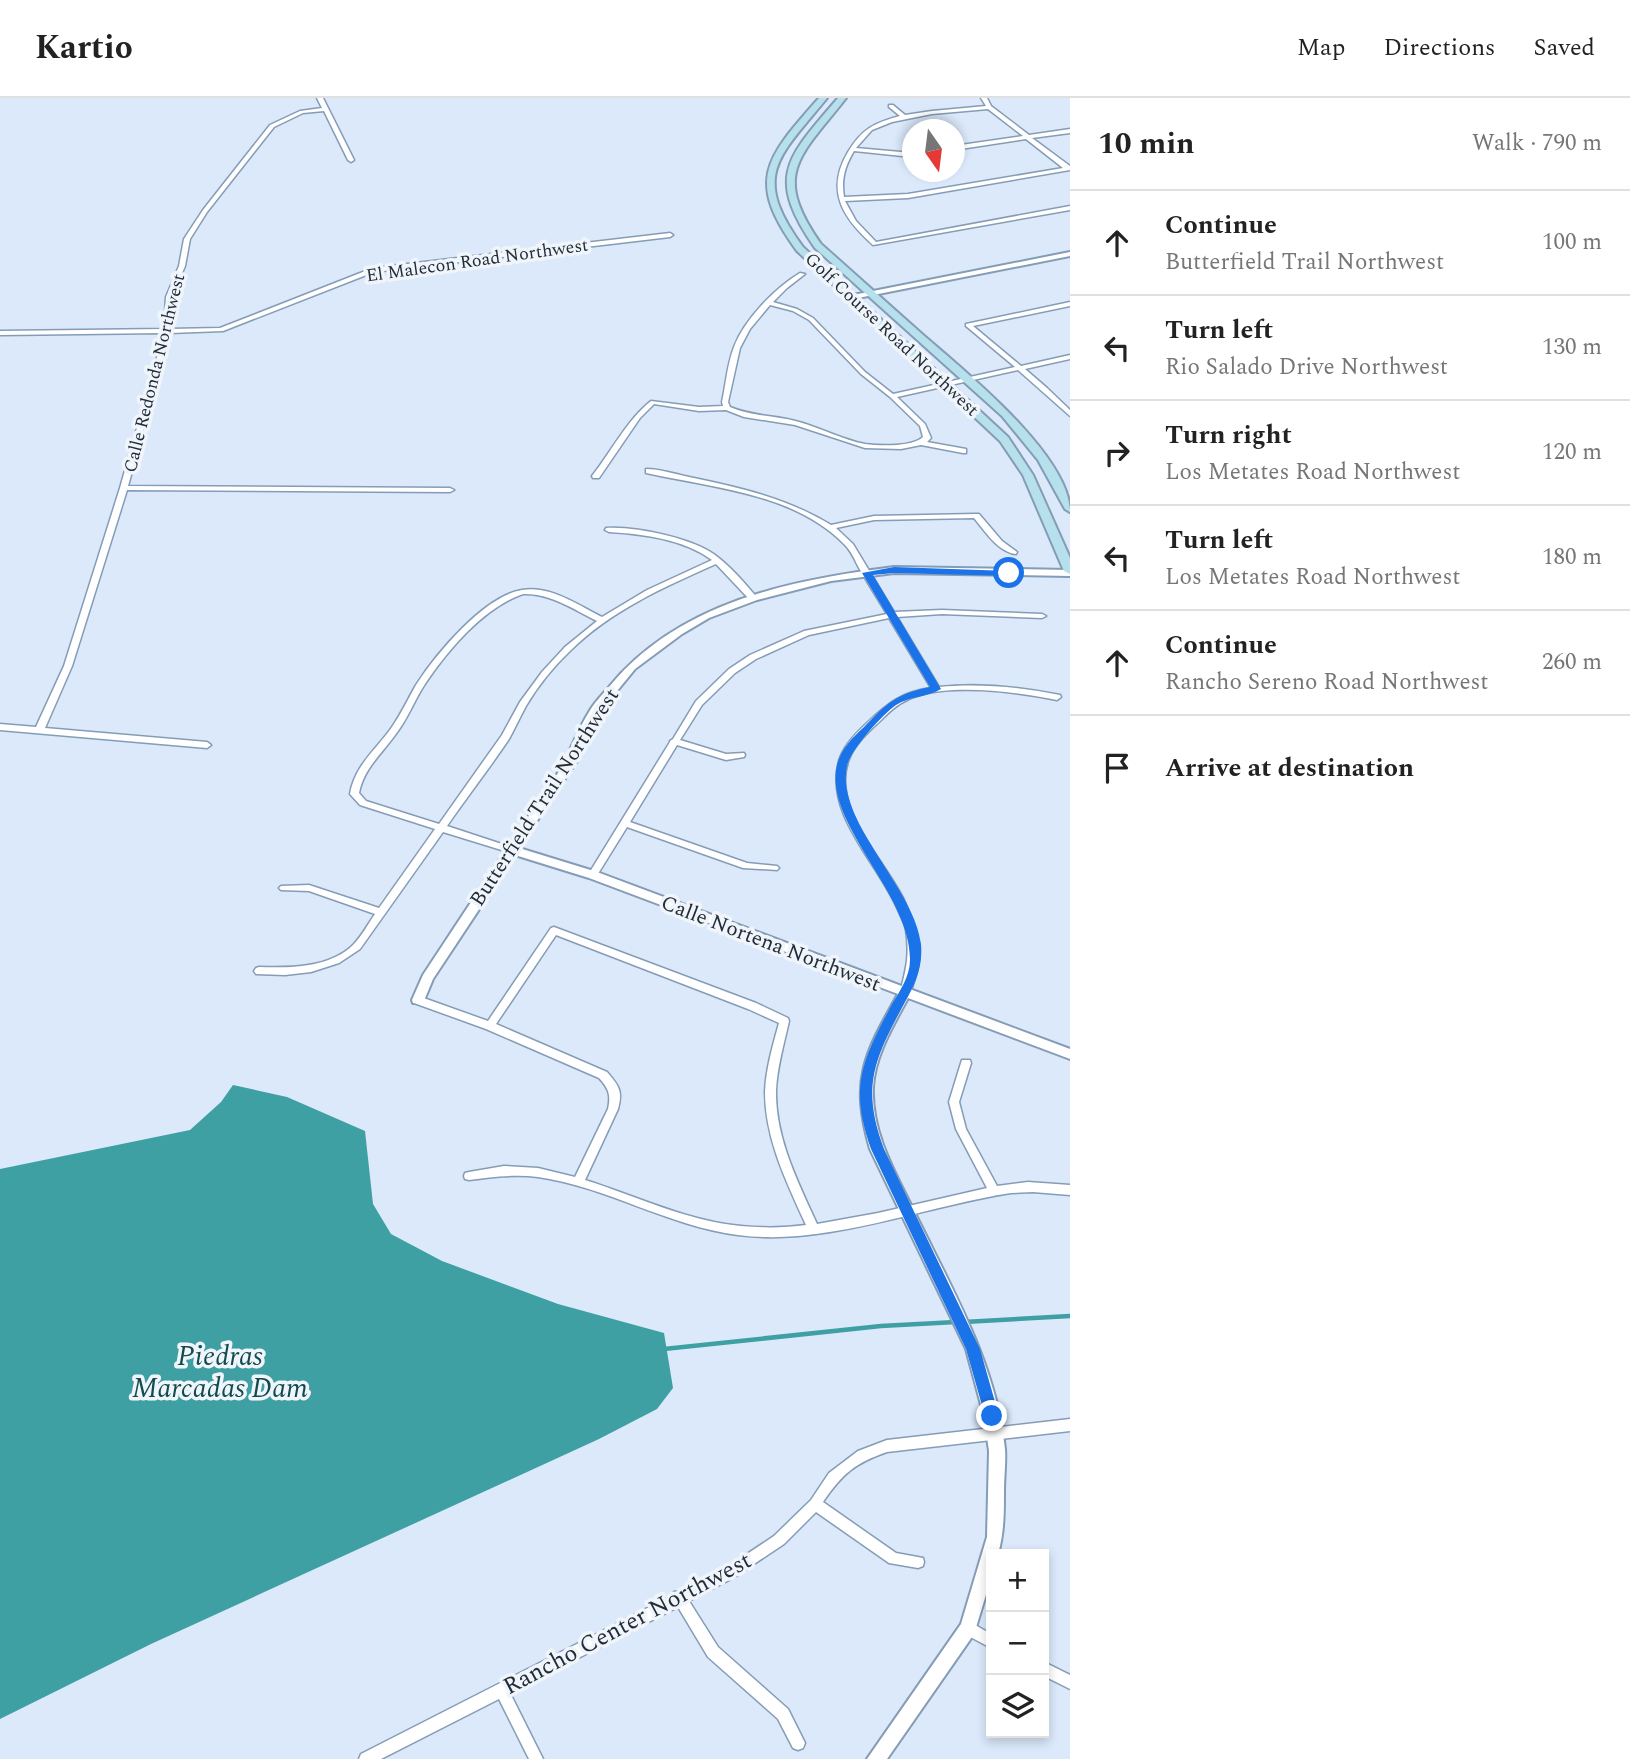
<!DOCTYPE html>
<meta charset="utf-8">
<style>
body{margin:0;font-family:Spectral,serif;background:#f6f6f6;color:#222}
.controls{position:absolute;right:21px;bottom:21px;display:grid;overflow:hidden;border-radius:0px;box-shadow:0 4px 10px #0003}
.controls button{width:63px;height:63px;display:grid;place-items:center;padding:0;border:0;border-bottom:2px solid #e0e0e0;background:#fff;color:#222;font:35px sans-serif}
.compass{position:absolute;left:902px;top:21px;width:63px;height:63px;border-radius:50%;background:#fff;box-shadow:0 4px 10px #0003;rotate:166deg}
.stop{position:absolute;width:21px;height:21px;margin:-16px;border:5px solid #1a73e8;border-radius:50%;background:#fff}
.stop.end{background:#1a73e8;border-color:#fff;box-shadow:0 2px 7px #0008}
.list{margin:0;padding:0;list-style:none}
h2{display:flex;justify-content:space-between;align-items:center;height:91px;margin:0;padding:0 28px;font-size:30px}
h2 small{font-size:23px;font-weight:400;color:#767676}
.list li{display:grid;grid-template-columns:46px 1fr auto;gap:21px;align-items:center;box-sizing:border-box;height:105px;padding:0 28px;border-top:2px solid #e0e0e0}
.list b{display:block;font-size:26px;white-space:nowrap}
.list p{margin:0;font-size:23px;white-space:nowrap;color:#767676}
.list em{font-size:23px;font-style:normal;color:#767676}
.icon{flex:none;width:38px;height:38px;fill:none;stroke:currentColor;stroke-width:2;stroke-linecap:round;stroke-linejoin:round}
.map{position:relative;flex:none;width:1070px;height:1661px;overflow:hidden}
header{display:flex;align-items:center;gap:42px;box-sizing:border-box;height:98px;padding:0 35px;background:#fff;border-bottom:2px solid #e0e0e0}
header strong{font-size:33px}
nav{display:flex;gap:38px;margin-inline-start:auto;font-size:24px}
main{display:flex}
aside{flex:1;background:#fff}
.map>svg:first-child{display:block}
.water{fill:#3ea0a2}
.lines{fill:none;stroke-linecap:round;stroke-linejoin:round}
.stream{stroke:#3ea0a2;stroke-width:4.5}
.minor-casing{stroke:#859cb6;stroke-width:3}
.tertiary-casing{stroke:#859cb6;stroke-width:4}
.secondary-casing{stroke:#859cb6;stroke-width:4}
.minor{fill:#fff;fill-rule:evenodd}
.tertiary{fill:#fff;fill-rule:evenodd}
.secondary{fill:#b6e0ec;fill-rule:evenodd}
.route{fill:#1a73e8}
.labels{text-anchor:middle;stroke-width:7;stroke-linejoin:round;paint-order:stroke}
.far-street-label{font-size:18px;fill:#232d37;stroke:#f0f5fb}
.street-label{font-size:21px;fill:#232d37;stroke:#f0f5fb}
.near-street-label{font-size:24px;fill:#232d37;stroke:#f0f5fb}
.near-water-label{font-size:28px;font-style:italic;fill:#114b4c;stroke:#f0f5fb}
</style>
<header>
<strong>Kartio</strong>
<nav><a>Map</a><a>Directions</a><a>Saved</a></nav>
</header>
<main>
<div class="map">
<svg width="1070" height="1661" viewBox="0 0 1070 1661">
<rect width="100%" height="100%" fill="#dbe9fb"/>
<polygon class="water" points="233,987 287,999 365,1033 373,1106 391,1136 442,1163 558,1206 664,1235 673,1290 657,1311 599,1341 151,1546 0,1621 0,1071 190,1032 221,1004"/>
<g class="lines">
<g class="stream">
<polyline points="964,1224 1070,1218"/>
<polyline points="664,1251 881,1228 956,1224"/>
</g>
<g class="minor-casing">
<g id="minor">
<polygon points="317,0 323,0 354,62 351,64 348,62 324,13 303,15 274,29 207,114 190,141 185,168 172,199 170,231 220,230 373,170 670,135 673,137 670,139 374,174 223,233 170,235 128,388 450,390 454,392 450,394 127,392 72,568 45,630 207,644 211,647 207,650 0,632 0,626 36,629 64,568 120,390 164,235 0,237 0,233 164,231 166,199 179,168 184,141 203,112 270,27 300,13 322,10"/>
<path d="M981 0H987L991 8 1029 37 1070 31V35L1032 40 1070 68V72L908 100 845 103 856 123 876 144 1070 108V112L873 147C843 120 825 93 848 54 862 31 874 25 900 18L889 9V7H893L905 17 932 13 986 8ZM988 11 1023 38 954 48V52L1026 41 1063 70 908 96 844 99C841 81 845 68 854 53L912 59V55L856 50 872 32 892 24 932 16Z"/>
<path d="M800 175 805 176 787 190 773 204 797 211 813 220 865 274 893 296 1015 269 966 228V226L1070 204V208L973 228 1021 268 1070 257V261L1025 271 1047 290 1070 312V318L1018 272 897 299 925 326 931 340 927 344 966 351V355H963L921 347 901 351 865 350 795 327 744 319 726 312 699 313 654 306 640 320 599 380H593L592 378C612 353 626 323 651 303L699 309 723 308 722 304C726 286 727 267 734 249 744 222 775 190 800 175ZM770 207 793 213 809 222 861 276 890 299 920 328 923 339C912 349 880 348 865 346 843 342 821 330 799 324 775 317 754 319 730 309L728 304 740 250 750 231Z"/>
<path d="M646 371C660 371 675 376 689 379 738 389 787 400 831 427L874 418 976 416H979L1002 443 1017 454 1016 456C998 454 985 433 974 420L874 422 836 430 853 446 894 514 942 512 1042 516 1046 518 1042 520 942 516 897 519 939 589C978 585 1021 589 1060 597L1061 599 1057 602C1017 594 946 584 909 601 897 606 888 615 879 624 868 634 855 646 849 661 830 709 883 760 903 800 910 815 915 830 917 846 918 851 919 857 919 862 918 873 913 887 909 898H901L900 895C906 871 910 858 906 832 905 826 901 819 898 812 879 766 824 717 839 663 843 648 856 635 867 625 888 605 902 594 931 590L889 520 809 537 756 561 735 575 702 607 680 642 726 656 744 655 745 657 744 659 726 662 677 647 630 724 747 765 777 768 779 770 777 772 743 770 627 729 596 779 593 780 588 777 670 644V643L673 641 696 603 729 571 750 557 804 533 887 516C877 500 868 485 859 470 855 462 851 453 845 447 795 395 713 390 646 375Z"/>
<path d="M606 430C635 428 692 440 715 457 731 469 745 485 757 500L756 502H750L716 466C664 489 610 513 570 553 553 569 538 588 526 608 520 619 515 630 509 641 489 671 467 699 447 728L514 750 516 752 514 754H508L443 734 360 851 339 865 311 874 285 877 256 876 254 873 256 870 259 869C290 870 329 870 353 847 362 838 368 826 375 816L309 793 281 792 279 790 281 788 309 787 379 810 435 731 360 707 350 696C355 667 376 652 392 629 401 616 408 601 416 587 436 556 484 498 522 492 550 487 578 507 602 519L647 492 712 462C683 441 643 436 609 434L605 432ZM523 496C550 495 573 511 597 523L565 549 542 574 520 604 502 637 439 726 366 703 359 695C364 669 384 654 398 633 409 618 415 601 425 586 447 553 484 509 523 496Z"/>
<path d="M554 829 756 905 788 920 789 923C784 946 777 969 776 992 775 1040 798 1084 817 1126L878 1115 987 1090 956 1031 949 1004 961 965 962 962H970L971 965 959 1004 966 1031 997 1088 1028 1084 1070 1087V1097L1033 1094 1011 1095C925 1108 825 1149 738 1137 668 1128 607 1089 538 1079 515 1076 492 1079 469 1082L465 1081 464 1078 465 1075 469 1074 504 1068 538 1070 575 1079 608 1011C611 997 609 991 599 980L486 931 414 905 413 902 414 899 418 898 488 923 551 830ZM556 837 748 911 779 925C773 947 766 970 765 994 765 1041 787 1085 806 1127 785 1130 762 1130 741 1128 687 1123 636 1098 585 1082L618 1011C623 993 619 988 607 974L496 926Z"/>
<path d="M1070 1321V1333L887 1354C855 1365 842 1376 823 1404L896 1455 923 1460 924 1464 923 1468 918 1470 889 1465 816 1414 784 1446 733 1480 689 1503 718 1549 788 1611 805 1645 803 1650 798 1652 793 1650 778 1621 708 1559 678 1509 510 1595 543 1661H529L499 1601 381 1661H359L361 1656 673 1497 674 1494 681 1493 723 1472 774 1438 811 1402 829 1375 858 1353 887 1342Z"/>
<polygon points="968,1523 991,1536 991,1550 963,1535 961,1530 963,1525"/>
<polygon points="1044,1564 1070,1577 1070,1591 1044,1578"/>
</g>
</g>
<g class="tertiary-casing">
<g id="tertiary">
<polygon points="1070,154 1070,158 853,201 849,199 853,197"/>
<path d="M894 469 1070 472V478L894 475 831 483 757 502 709 520 682 536 635 571 599 615 577 663 519 750 597 774 1070 951V961L908 900C893 928 875 957 873 989 871 1032 893 1071 912 1109 949 1186 996 1264 1005 1351 1006 1364 1004 1379 1004 1393 1004 1415 1004 1435 998 1456H991V1480L974 1536 887 1661H867L961 1526 987 1439 989 1353 984 1318 966 1251 870 1051C850 981 864 957 898 896L589 780 515 757 433 881 423 905H413L412 902 423 877C468 809 512 742 558 675 570 655 577 633 589 614 594 605 602 597 609 589 679 504 790 482 894 469Z"/>
</g>
</g>
<g class="secondary-casing">
<g id="secondary">
<path d="M819 0H827C779 59 750 77 803 149L1008 339 1033 377 1070 460V476L1064 473 1023 377 1000 343 797 153C745 82 766 60 819 0Z"/>
<path d="M838 0H846C800 59 771 75 821 146 855 176 888 206 922 236 963 272 1070 357 1070 414L1065 411 1038 362 1002 318 815 150C765 78 787 60 838 0Z"/>
</g>
</g>
<use href="#minor" class="minor"/>
<use href="#tertiary" class="tertiary"/>
<use href="#secondary" class="secondary"/>
</g>
<path class="route" d="M894 469 1009 473 1014 475 1009 478 894 475 873 477 941 591C929 599 910 598 896 607 882 617 851 651 847 668 835 723 915 790 921 846 923 870 915 886 904 906 874 962 861 989 884 1051L980 1251 999 1318 992 1325 985 1318 966 1251 871 1051C849 989 862 962 892 906 900 893 910 878 910 862 911 795 823 726 837 667 841 651 852 640 864 629 887 605 896 596 930 589L862 475Z"/>
<g class="labels">
<g class="far-street-label">
<text transform="translate(477 162) rotate(-8)" y="6">El Malecon Road Northwest</text>
<text transform="translate(892 236) rotate(43)" y="6">Golf Course Road Northwest</text>
<text transform="translate(154 275) rotate(-76)" y="6">Calle Redonda Northwest</text>
</g>
<g class="street-label">
<text transform="translate(544 699) rotate(-57)" y="7">Butterfield Trail Northwest</text>
<text transform="translate(771 845) rotate(21)" y="7">Calle Nortena Northwest</text>
</g>
<g class="near-street-label">
<text transform="translate(627 1525) rotate(-28)" y="8">Rancho Center Northwest</text>
</g>
<g class="near-water-label">
<text x="220" y="1267">Piedras<tspan x="220" dy="32">Marcadas Dam</tspan></text>
</g>
</g>
</svg>
<div class="controls">
<button>+</button>
<button>−</button>
<button><svg class="icon" aria-label="layers" viewBox="0 0 24 24"><path d="M12 4l9 5-9 5-9-5zM3 14l9 5 9-5"/></svg></button>
</div>
<svg class="compass" viewBox="-18 -18 36 36"><path d="M0-13l5 13h-10z" fill="#e53935"/><path d="M0 13l5-13h-10z" fill="#767676"/></svg>
<div class="stop" style="left:1009px;top:475px"></div>
<div class="stop end" style="left:992px;top:1318px"></div>
</div>
<aside>
<h2>10 min<small>Walk · 790 m</small></h2>
<ul class="list">
<li><svg class="icon" aria-label="ahead" viewBox="0 0 24 24"><path d="M12 20V5M6 11l6-6 6 6"/></svg><div><b>Continue</b><p>Butterfield Trail Northwest</p></div><em>100 m</em></li>
<li><svg class="icon" aria-label="left" viewBox="0 0 24 24"><path d="M17 20v-9H6M10 6l-5 5 5 5"/></svg><div><b>Turn left</b><p>Rio Salado Drive Northwest</p></div><em>130 m</em></li>
<li><svg class="icon" aria-label="right" viewBox="0 0 24 24"><path d="M7 20v-9h11M14 6l5 5-5 5"/></svg><div><b>Turn right</b><p>Los Metates Road Northwest</p></div><em>120 m</em></li>
<li><svg class="icon" aria-label="left" viewBox="0 0 24 24"><path d="M17 20v-9H6M10 6l-5 5 5 5"/></svg><div><b>Turn left</b><p>Los Metates Road Northwest</p></div><em>180 m</em></li>
<li><svg class="icon" aria-label="ahead" viewBox="0 0 24 24"><path d="M12 20V5M6 11l6-6 6 6"/></svg><div><b>Continue</b><p>Rancho Sereno Road Northwest</p></div><em>260 m</em></li>
<li><svg class="icon" aria-label="arrive" viewBox="0 0 24 24"><path d="M6 21V4h12l-3 4 3 4H6"/></svg><div><b>Arrive at destination</b></div></li>
</ul>
</aside>
</main>
